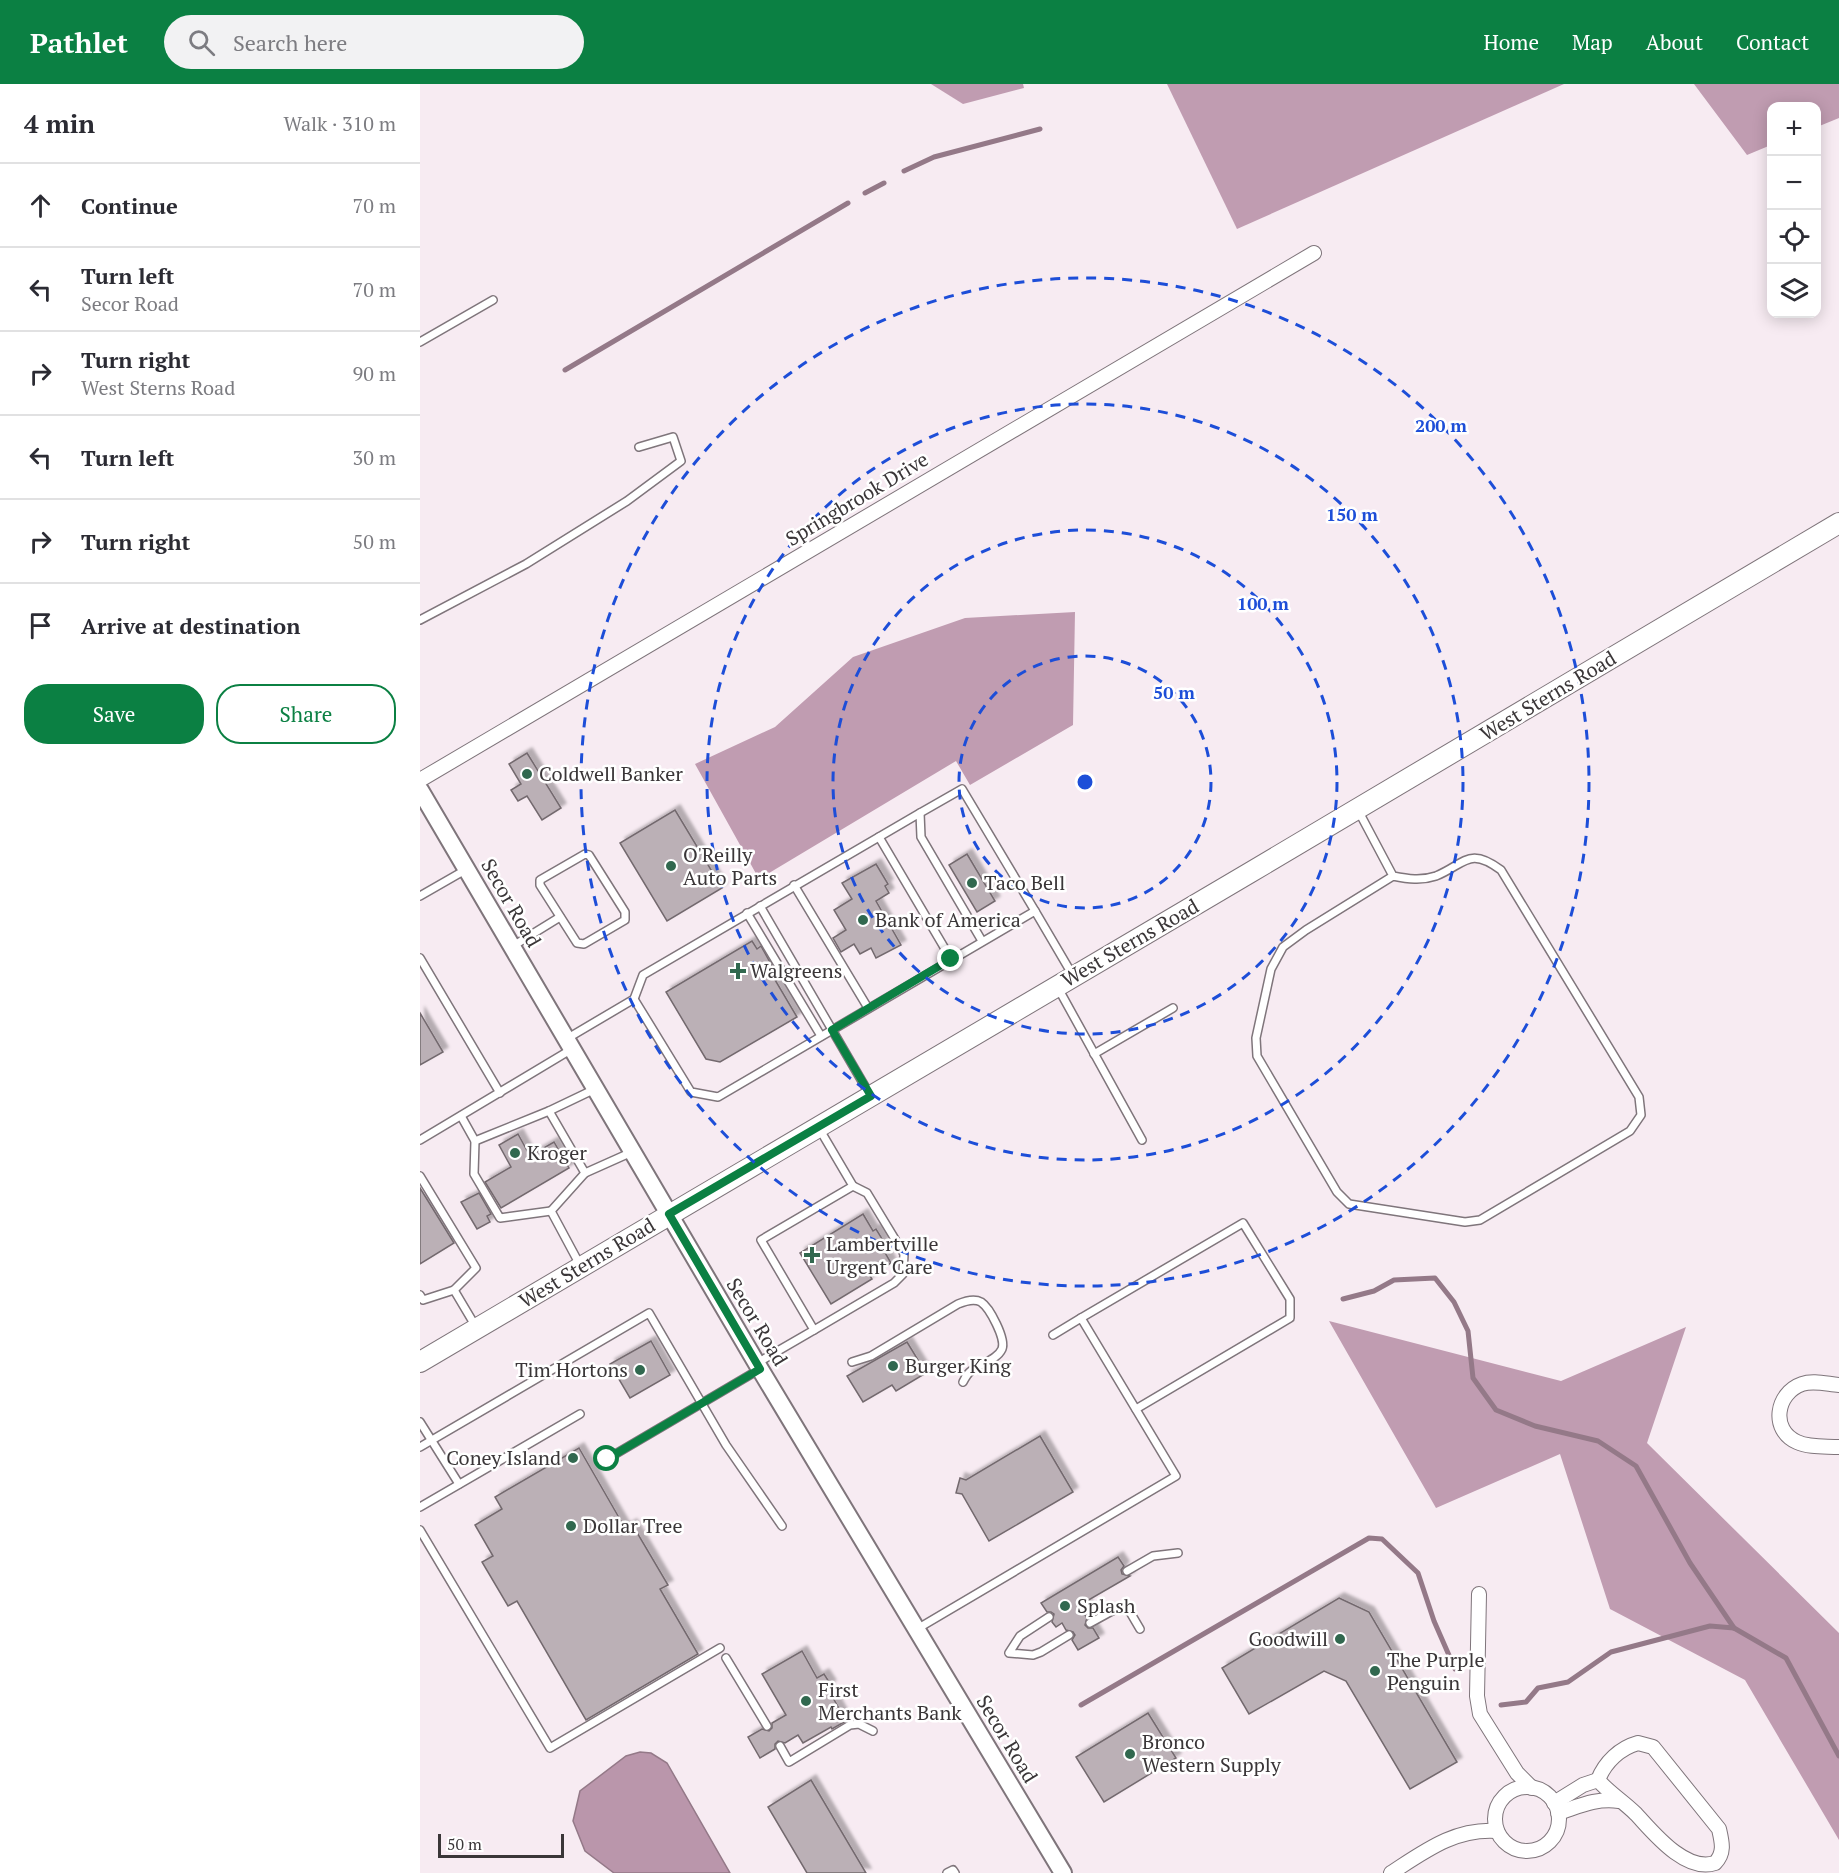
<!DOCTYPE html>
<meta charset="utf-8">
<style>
body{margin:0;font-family:"PT Serif",serif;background:#f2f2f3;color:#2b2b33}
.controls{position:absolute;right:18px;top:18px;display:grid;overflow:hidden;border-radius:12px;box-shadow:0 3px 15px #0003}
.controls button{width:54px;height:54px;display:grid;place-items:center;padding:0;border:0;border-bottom:2px solid #e1e1e2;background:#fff;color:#2b2b33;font:30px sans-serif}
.scale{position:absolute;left:18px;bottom:15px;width:126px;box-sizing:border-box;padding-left:6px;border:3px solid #3a3638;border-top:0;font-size:16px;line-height:21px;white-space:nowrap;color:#3a3638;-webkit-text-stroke:4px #fff;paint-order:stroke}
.stop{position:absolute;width:18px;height:18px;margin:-14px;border:4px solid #0b8043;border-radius:50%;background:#fff}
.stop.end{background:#0b8043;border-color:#fff;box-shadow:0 2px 6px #0008}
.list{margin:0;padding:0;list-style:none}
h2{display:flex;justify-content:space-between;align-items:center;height:78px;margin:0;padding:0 24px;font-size:26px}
h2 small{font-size:20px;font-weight:400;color:#7c7c81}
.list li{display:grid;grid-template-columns:39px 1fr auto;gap:18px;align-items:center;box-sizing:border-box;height:84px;padding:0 24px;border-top:2px solid #e1e1e2}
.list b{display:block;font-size:22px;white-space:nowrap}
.list p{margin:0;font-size:20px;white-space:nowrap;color:#7c7c81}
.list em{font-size:20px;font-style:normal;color:#7c7c81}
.actions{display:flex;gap:12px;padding:18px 24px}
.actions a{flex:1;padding:14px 0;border:2px solid #0b8043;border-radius:24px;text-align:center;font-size:21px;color:#0b8043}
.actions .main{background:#0b8043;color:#fff}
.icon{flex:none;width:33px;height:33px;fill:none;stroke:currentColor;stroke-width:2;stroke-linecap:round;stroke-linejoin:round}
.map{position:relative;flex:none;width:1419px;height:1789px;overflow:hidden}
header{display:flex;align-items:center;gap:36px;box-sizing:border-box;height:84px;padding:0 30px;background:#0b8043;color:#fff}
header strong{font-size:28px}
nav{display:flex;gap:33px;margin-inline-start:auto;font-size:21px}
.search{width:420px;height:54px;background:#f2f2f3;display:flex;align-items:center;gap:15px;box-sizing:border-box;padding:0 21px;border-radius:33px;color:#7c7c81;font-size:22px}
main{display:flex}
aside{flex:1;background:#fff}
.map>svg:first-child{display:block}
.forest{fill:#c09cb1}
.water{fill:#ba96ab;stroke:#947988;stroke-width:1.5}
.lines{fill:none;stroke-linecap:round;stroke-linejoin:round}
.stream{stroke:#947988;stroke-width:5}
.building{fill:#bbb0b6;stroke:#73696e;stroke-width:1.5;filter:url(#shadow)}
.service-casing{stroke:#7f757b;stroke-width:10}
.minor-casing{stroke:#7f757b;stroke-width:16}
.tertiary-casing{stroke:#7f757b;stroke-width:20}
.secondary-casing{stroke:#7f757b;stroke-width:22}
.service{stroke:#fff;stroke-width:7}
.minor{stroke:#fff;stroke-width:14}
.tertiary{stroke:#fff;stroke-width:16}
.secondary{stroke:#fff;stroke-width:20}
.route{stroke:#0b8043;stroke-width:8}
.ring{fill:none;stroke:#1d4ed8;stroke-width:3;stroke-dasharray:10 8}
.poi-dot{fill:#31684f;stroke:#fff;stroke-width:2}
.labels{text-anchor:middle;stroke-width:5;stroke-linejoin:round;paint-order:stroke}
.street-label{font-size:20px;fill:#3a3638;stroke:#fff}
.poi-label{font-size:20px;fill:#3a3638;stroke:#fff;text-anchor:start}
.centre{fill:#1d4ed8;stroke:#fff;stroke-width:3}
.ring-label{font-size:18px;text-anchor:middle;font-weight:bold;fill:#1d4ed8;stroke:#fff;stroke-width:5;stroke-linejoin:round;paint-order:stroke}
</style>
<header>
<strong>Pathlet</strong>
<div class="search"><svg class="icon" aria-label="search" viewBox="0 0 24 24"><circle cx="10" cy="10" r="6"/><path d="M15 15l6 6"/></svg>Search here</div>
<nav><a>Home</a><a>Map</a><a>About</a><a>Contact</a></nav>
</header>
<main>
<aside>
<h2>4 min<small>Walk · 310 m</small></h2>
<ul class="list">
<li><svg class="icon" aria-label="ahead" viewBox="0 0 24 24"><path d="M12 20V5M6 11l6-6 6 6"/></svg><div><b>Continue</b></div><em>70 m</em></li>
<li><svg class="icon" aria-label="left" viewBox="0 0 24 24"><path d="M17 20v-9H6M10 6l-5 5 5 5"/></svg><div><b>Turn left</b><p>Secor Road</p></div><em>70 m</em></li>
<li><svg class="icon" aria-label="right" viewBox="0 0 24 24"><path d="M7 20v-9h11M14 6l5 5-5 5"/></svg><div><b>Turn right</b><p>West Sterns Road</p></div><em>90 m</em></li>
<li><svg class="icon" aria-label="left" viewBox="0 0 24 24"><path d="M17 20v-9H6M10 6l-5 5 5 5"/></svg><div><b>Turn left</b></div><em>30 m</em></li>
<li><svg class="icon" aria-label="right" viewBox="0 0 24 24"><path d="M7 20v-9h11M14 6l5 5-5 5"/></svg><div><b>Turn right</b></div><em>50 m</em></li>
<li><svg class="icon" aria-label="arrive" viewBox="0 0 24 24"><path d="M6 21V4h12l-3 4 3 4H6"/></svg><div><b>Arrive at destination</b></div></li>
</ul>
<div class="actions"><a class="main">Save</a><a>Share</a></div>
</aside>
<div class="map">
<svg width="1419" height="1789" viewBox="0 0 1419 1789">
<defs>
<filter id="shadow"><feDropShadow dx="5" dy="-5" stdDeviation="1.5" flood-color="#0004"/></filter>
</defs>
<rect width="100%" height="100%" fill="#f7ebf2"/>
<g class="forest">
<polygon points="511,0 603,0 604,4 543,20"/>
<polygon points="747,0 1144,0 817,145"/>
<polygon points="1274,0 1419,0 1419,34 1397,43 1396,22 1352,22 1351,61 1327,71"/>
<polygon points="655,528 653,641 550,701 536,677 339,795 275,680 355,643 433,573 545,534"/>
<polygon points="909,1237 1141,1297 1266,1243 1227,1359 1419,1549 1419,1756 1325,1596 1190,1525 1140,1370 1016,1424"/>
</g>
<polygon class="water" points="220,1668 231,1669 247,1679 310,1789 194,1789 165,1767 153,1737 160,1707 206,1672"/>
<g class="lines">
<g class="stream">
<polyline points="484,87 514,73 620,45"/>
<polyline points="445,109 464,99"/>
<polyline points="145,286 428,119"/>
<polyline points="923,1215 954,1207 974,1196 1015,1194 1034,1218 1048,1247 1053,1294 1076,1326 1115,1342 1178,1357 1216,1382 1270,1479 1314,1544"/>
<polyline points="661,1621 949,1454 962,1455 998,1489 1014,1537 1035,1585"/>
<polyline points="1081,1621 1106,1618 1118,1604 1148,1598 1191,1568 1290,1542 1314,1544 1366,1574 1419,1672"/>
</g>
</g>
<g class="building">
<polygon points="107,669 141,724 122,736 107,712 98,717 91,706 101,700 89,680"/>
<polygon points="255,726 302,804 247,837 200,759"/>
<polygon points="547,770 575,817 557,828 529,781"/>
<polygon points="456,780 468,800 465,802 469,809 456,817 481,861 456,874 451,864 440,870 434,860 421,868 413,854 426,846 414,826 432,815 422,799"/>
<polygon points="332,857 337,865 341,862 352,882 348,884 377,933 300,978 286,975 246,908"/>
<polygon points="0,929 23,968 0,981"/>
<polygon points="98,1050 110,1072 134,1058 149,1084 81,1124 65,1098 91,1083 79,1061"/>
<polygon points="0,1104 34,1159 0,1180"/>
<polygon points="59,1109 71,1130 67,1132 70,1138 57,1145 41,1118"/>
<polygon points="443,1130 453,1147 456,1145 464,1158 460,1160 471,1179 450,1192 452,1195 411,1220 380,1169"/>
<polygon points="231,1257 250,1291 210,1314 190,1280"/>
<polygon points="487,1258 506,1289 476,1307 472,1301 443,1318 427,1292"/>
<polygon points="620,1352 653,1408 569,1457 542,1410 536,1409 540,1394 546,1396"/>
<polygon points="159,1364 205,1444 212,1440 248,1501 240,1505 278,1570 166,1636 97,1517 88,1522 62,1478 73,1472 55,1441 82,1425 75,1413"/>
<polygon points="698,1473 704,1482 701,1486 702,1490 710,1492 665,1518 670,1526 664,1529 667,1534 665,1541 668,1544 673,1544 679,1554 658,1566 652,1556 655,1551 653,1548 646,1546 642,1539 636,1543 632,1538 634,1530 631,1528 627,1528 621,1519"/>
<polygon points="919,1514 949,1528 1037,1678 990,1705 926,1597 904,1587 829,1630 802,1584"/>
<polygon points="382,1567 397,1594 404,1590 411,1601 407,1603 426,1637 412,1645 411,1643 383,1659 378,1651 365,1659 358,1657 355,1660 355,1665 340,1674 328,1653 342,1645 349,1647 352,1644 352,1639 366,1631 342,1590"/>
<polygon points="728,1629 756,1674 684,1718 656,1673"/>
<polygon points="391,1696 446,1789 387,1789 348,1723"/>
</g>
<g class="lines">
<g class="service-casing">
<g id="service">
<polyline points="0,258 73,216"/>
<polyline points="0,536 106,480 207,417 261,377 253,353 219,363"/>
<path d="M939 728 973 792 886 846 863 863 851 885 836 954 837 972 917 1108 929 1120 1045 1138 1060 1136 1210 1047 1221 1031 1219 1013 1081 786C1049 762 1045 780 1016 792 1001 797 988 795 973 792"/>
<polyline points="459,753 531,875"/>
<polygon points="165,770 169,771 205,828 205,836 164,860 157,859 120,801 120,796"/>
<polyline points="374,801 448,924"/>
<polyline points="0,812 47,785"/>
<polyline points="340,822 450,1011"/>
<polyline points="327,829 401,952"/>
<polyline points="562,857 501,753 500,729 542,705 615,827"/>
<polyline points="93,862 140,833"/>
<polyline points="0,874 80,1009"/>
<polyline points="638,904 722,1056"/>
<polyline points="214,915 223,891 500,729"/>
<polyline points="148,954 214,915 271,1008 298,1013 615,827 652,890"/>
<polyline points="674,970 753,924"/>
<polyline points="41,1032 55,1057 54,1090 80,1134 131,1127"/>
<polyline points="0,1056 152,965"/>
<polyline points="55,1057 129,1027"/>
<polyline points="165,1089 212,1068"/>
<polyline points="0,1092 56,1184 34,1206 3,1216 0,1211"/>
<polyline points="160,1181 131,1127 165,1089 129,1027 175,1005"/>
<polyline points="34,1206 56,1243"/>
<polyline points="661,1234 823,1139 870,1215 870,1234 716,1325"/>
<polyline points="394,1246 474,1199 483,1190 484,1170 447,1109 433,1102"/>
<path d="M432 1278 451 1272 538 1220C545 1217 554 1214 561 1218 570 1224 586 1255 582 1265 577 1276 561 1279 551 1287 548 1289 545 1294 543 1298"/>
<polyline points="337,1279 394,1246 341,1156 433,1102 400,1046"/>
<polyline points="0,1338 39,1400"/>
<polyline points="0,1363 229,1229 306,1361 362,1442"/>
<polyline points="187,1375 340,1285"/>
<polyline points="0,1423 160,1330"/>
<polyline points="0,1446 130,1664 300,1564"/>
<polyline points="707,1487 733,1472 758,1469"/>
<polyline points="629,1533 600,1552 589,1569 613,1571 621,1568 649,1551"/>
<polyline points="670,1539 701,1522 710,1528 720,1545"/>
<polyline points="497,1545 756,1392 661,1234 633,1251"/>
<polyline points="306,1574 347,1642"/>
<polyline points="360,1662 369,1678 430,1641 439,1640 453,1647"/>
<polyline points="527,1789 533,1786 535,1789"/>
</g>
</g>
<g class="minor-casing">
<g id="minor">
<polyline points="0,696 894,169"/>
<path d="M1419 1301C1407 1300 1393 1296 1382 1300 1356 1309 1350 1346 1377 1358 1390 1364 1406 1362 1419 1363"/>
<polyline points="1059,1510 1057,1612 1060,1630 1097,1689 1112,1704"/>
<path d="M1218 1659 1233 1663 1299 1745C1302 1758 1305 1769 1295 1779 1265 1789 1232 1747 1216 1730 1203 1717 1189 1709 1178 1696 1185 1678 1200 1664 1218 1659Z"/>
<circle cx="1107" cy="1735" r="32"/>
<polyline points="1134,1719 1163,1701 1178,1696"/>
<path d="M1138 1729C1160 1722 1175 1714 1199 1717"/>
<path d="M971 1789C1005 1767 1035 1744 1077 1747"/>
</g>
</g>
<g class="tertiary-casing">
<polyline id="tertiary" points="0,706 340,1285 643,1789"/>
</g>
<g class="secondary-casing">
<polyline id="secondary" points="0,1278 831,788 1419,439"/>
</g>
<use href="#service" class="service"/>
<use href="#minor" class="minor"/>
<use href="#tertiary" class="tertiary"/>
<use href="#secondary" class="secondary"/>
</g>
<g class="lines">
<polyline class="route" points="187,1375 340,1285 249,1130 451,1012 412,946 531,875"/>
</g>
<g class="ring">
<circle cx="665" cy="698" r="126"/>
<circle cx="665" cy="698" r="252"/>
<circle cx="665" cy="698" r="378"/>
<circle cx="665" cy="698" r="504"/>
</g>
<g class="poi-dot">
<circle cx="107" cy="690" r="6"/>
<circle cx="251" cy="782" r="6"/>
<circle cx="552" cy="799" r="6"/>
<circle cx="443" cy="836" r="6"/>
<path d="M315 878h6v6h6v6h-6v6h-6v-6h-6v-6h6z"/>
<circle cx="95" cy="1069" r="6"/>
<path d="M389 1162h6v6h6v6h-6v6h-6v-6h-6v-6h6z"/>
<circle cx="473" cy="1282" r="6"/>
<circle cx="220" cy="1286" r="6"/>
<circle cx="153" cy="1374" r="6"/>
<circle cx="151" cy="1442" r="6"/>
<circle cx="645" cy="1522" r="6"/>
<circle cx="920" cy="1555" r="6"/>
<circle cx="955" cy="1587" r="6"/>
<circle cx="386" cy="1617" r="6"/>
<circle cx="710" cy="1670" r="6"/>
</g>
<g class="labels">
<g class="street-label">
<text transform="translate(437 415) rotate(-31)" y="7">Springbrook Drive</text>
<text transform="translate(1128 612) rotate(-31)" y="7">West Sterns Road</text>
<text transform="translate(91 819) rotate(60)" y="7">Secor Road</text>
<text transform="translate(710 859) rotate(-30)" y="7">West Sterns Road</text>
<text transform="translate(167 1179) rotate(-31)" y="7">West Sterns Road</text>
<text transform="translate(337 1238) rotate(59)" y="7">Secor Road</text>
<text transform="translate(587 1655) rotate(59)" y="7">Secor Road</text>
</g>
<g class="poi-label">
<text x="119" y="697">Coldwell Banker</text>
<text x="263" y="778">O'Reilly<tspan x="263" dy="23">Auto Parts</tspan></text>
<text x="564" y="806">Taco Bell</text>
<text x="455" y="843">Bank of America</text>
<text x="330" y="894">Walgreens</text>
<text x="107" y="1076">Kroger</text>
<text x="406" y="1167">Lambertville<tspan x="406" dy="23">Urgent Care</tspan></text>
<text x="485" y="1289">Burger King</text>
<text x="208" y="1293" text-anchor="end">Tim Hortons</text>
<text x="141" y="1381" text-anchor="end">Coney Island</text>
<text x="163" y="1449">Dollar Tree</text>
<text x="657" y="1529">Splash</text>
<text x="908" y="1562" text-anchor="end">Goodwill</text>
<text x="967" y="1583">The Purple<tspan x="967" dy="23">Penguin</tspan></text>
<text x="398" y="1613">First<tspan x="398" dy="23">Merchants Bank</tspan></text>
<text x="722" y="1665">Bronco<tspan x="722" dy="23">Western Supply</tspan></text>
</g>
</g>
<circle cx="665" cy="698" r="9" class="centre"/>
<g class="ring-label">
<text x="1021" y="348">200 m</text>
<text x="932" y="437">150 m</text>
<text x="843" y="526">100 m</text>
<text x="754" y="615">50 m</text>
</g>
</svg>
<div class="controls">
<button>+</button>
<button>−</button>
<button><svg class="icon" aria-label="locate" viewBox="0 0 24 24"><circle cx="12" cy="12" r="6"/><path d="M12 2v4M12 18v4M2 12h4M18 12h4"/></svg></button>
<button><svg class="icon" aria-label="layers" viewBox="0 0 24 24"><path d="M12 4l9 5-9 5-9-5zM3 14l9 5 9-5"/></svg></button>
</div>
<div class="scale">50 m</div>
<div class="stop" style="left:187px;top:1375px"></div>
<div class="stop end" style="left:531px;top:875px"></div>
</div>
</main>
